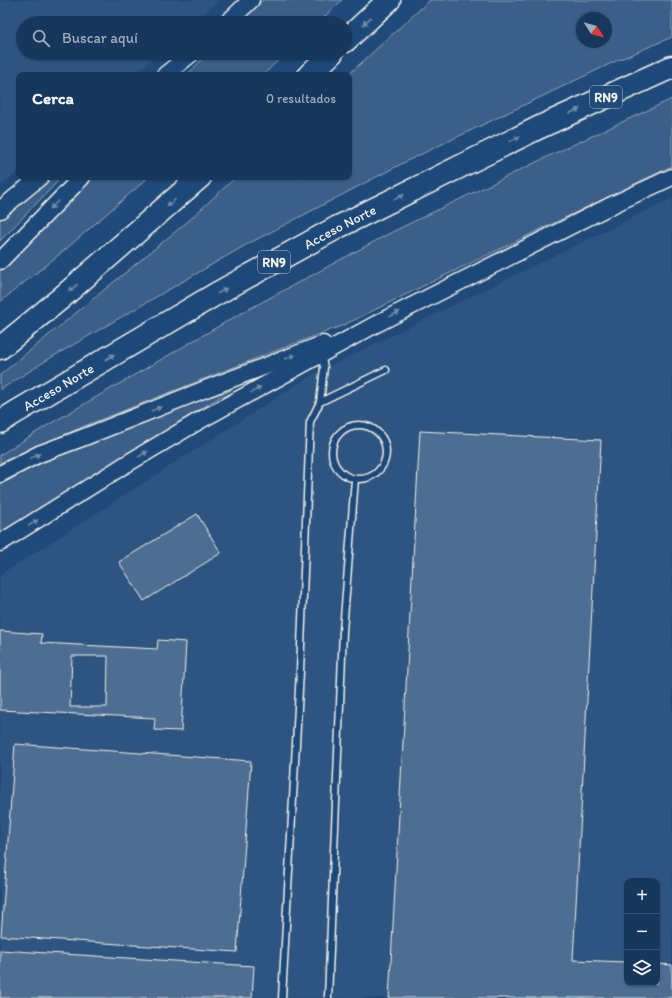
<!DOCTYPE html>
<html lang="es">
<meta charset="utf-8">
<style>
body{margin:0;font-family:Itim,sans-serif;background:#244365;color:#f1f3f6}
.controls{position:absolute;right:12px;bottom:12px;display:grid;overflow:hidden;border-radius:8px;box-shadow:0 1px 3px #0004}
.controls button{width:36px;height:36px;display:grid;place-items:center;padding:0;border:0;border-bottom:1px solid #365272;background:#17385c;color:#f1f3f6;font:20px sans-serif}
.compass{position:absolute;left:576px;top:12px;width:36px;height:36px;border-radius:50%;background:#17385c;box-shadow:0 1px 3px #0004;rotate:126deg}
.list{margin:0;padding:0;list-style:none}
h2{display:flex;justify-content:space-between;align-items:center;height:52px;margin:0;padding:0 16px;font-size:17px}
h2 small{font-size:13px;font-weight:400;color:#9eacbb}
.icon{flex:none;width:22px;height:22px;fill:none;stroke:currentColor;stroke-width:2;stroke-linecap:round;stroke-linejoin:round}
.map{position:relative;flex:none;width:672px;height:998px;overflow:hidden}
.search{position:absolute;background:#17385c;box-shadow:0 1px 3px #0004;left:16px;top:16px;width:336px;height:44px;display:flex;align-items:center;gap:10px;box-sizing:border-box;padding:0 14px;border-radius:22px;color:#9eacbb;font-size:15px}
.panel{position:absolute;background:#17385c;box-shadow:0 1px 3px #0004;left:16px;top:72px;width:336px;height:108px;border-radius:8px}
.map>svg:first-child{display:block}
.built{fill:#2d5581;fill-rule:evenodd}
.green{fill:#3a5f88;stroke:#97a8b8;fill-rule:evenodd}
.building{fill:#4d6e92;stroke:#f4f1e8;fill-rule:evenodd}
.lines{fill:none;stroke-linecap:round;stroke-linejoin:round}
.service-casing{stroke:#f4f1e8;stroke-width:9}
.tertiary-casing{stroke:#f4f1e8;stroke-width:19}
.motorway-casing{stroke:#f4f1e8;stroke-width:25}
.service{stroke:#1f4a7a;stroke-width:6}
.tertiary{stroke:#1f4a7a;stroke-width:16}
.motorway{stroke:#1f4a7a;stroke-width:22}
.oneway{fill:#748da6}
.labels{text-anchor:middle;stroke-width:4;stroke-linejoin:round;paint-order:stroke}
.shield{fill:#1f4a7a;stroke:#b4bfc7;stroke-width:1}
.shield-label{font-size:13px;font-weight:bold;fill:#f4f1e8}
.street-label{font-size:14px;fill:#f4f1e8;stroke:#1f4a7a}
</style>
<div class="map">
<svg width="672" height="998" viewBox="0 0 672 998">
<rect width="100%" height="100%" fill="#1f4a7a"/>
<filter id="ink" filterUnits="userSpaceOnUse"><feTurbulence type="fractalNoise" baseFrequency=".025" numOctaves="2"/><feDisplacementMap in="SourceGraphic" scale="8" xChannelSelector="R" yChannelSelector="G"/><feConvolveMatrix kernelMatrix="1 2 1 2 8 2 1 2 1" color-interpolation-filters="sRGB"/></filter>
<g filter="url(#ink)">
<g class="built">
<polygon points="0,0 219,0 194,23 23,23 23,53 160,53 133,75 19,75 19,171 0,186"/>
<path d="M672 198V998H0V575L315 373ZM627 881H657V983H627Z"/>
</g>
<g class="green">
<polygon points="263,0 342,0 318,23 238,23"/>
<path d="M430 0H672V37L618 60 409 160 244 246 47 360 0 390V375L186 223 236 177H349L348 75ZM582 18H606V42H582Z"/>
<polygon points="208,53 286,53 263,75 187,75"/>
<polygon points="672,99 672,166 419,288 344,325 285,347 87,425 7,459 0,463 0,455 48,425 238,315 392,232 551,155"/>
<polygon points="49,177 62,177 0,241 0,217"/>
<polygon points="89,177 149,177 66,249 0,302 0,270"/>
<polygon points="231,390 119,459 0,535 0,485 31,468 64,453 185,405"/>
</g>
<g class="building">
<polygon points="420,431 601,440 573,960 627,962 627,983 657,983 657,964 672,965 672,998 389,998"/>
<polygon points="197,514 221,553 144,601 119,562"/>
<path d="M0 631 42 634 41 643 157 649 158 640 186 642 181 731 154 730 155 718 0 710ZM72 656H108L107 707H70Z"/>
<polygon points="15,744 251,761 237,952 1,936"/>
<polygon points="0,950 254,966 252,998 0,998"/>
</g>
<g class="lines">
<g class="service-casing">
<g id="service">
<polyline points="320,402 324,367 321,355"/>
<circle cx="359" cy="452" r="27"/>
<polyline points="282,998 300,671 310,422 320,402 386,370"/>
<polyline points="328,998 343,631 355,479"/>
</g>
</g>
<g class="tertiary-casing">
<g id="tertiary">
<polyline points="227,23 251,0"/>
<polyline points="165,75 192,53"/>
<polyline points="0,210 40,177"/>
<polyline points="0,261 82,177"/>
<polyline points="0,474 39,454 82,438 208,388 323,344"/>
<polyline points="0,543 123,466 197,422 378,323 614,204 672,177"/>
</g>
</g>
<g class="motorway-casing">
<g id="motorway">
<polyline points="345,41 389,0"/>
<polyline points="309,75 332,53"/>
<polyline points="0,348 60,299 200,177"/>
<path id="s1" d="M0 422 16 412 216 294 338 227 540 127 672 67"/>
</g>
</g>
<use href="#service" class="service"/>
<use href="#tertiary" class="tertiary"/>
<use href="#motorway" class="motorway"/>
</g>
<defs><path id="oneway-solid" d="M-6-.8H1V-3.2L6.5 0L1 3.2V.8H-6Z"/></defs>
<g class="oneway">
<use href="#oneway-solid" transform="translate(367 21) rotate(137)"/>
<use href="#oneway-solid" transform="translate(575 111) rotate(-24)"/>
<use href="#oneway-solid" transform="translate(515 139) rotate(-26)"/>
<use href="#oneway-solid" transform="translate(399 197) rotate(-27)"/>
<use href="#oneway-solid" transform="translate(171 203) rotate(139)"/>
<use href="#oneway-solid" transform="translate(54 205) rotate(135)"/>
<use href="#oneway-solid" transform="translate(73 288) rotate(139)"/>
<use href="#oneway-solid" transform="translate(222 291) rotate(-29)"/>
<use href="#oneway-solid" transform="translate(395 314) rotate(-27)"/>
<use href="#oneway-solid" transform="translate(110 357) rotate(-31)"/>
<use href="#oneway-solid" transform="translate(290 357) rotate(-21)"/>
<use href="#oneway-solid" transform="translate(256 390) rotate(-29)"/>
<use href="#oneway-solid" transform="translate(156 409) rotate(-22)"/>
<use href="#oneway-solid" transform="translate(143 454) rotate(-31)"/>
<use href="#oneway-solid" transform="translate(35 456) rotate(-26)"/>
<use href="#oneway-solid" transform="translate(33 523) rotate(-32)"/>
</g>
</g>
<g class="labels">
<g class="shield">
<rect x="590" y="86" width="32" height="22" rx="3"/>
<rect x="258" y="251" width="32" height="22" rx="3"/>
</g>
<g class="shield-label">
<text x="606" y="102">RN9</text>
<text x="274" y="267">RN9</text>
</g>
<g class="street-label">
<text dy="5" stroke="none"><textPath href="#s1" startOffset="392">Acceso Norte</textPath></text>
<text dy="5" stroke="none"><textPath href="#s1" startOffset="68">Acceso Norte</textPath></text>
</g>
</g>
</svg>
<div class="controls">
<button>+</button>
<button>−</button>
<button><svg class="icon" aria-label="layers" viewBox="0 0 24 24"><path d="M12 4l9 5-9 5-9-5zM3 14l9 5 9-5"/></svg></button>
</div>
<svg class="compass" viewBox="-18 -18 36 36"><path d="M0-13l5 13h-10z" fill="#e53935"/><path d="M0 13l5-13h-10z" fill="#9eacbb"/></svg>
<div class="search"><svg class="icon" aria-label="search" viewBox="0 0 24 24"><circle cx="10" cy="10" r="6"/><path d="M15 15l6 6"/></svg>Buscar aquí</div>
<section class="panel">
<h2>Cerca<small>0 resultados</small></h2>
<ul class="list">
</ul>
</section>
</div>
